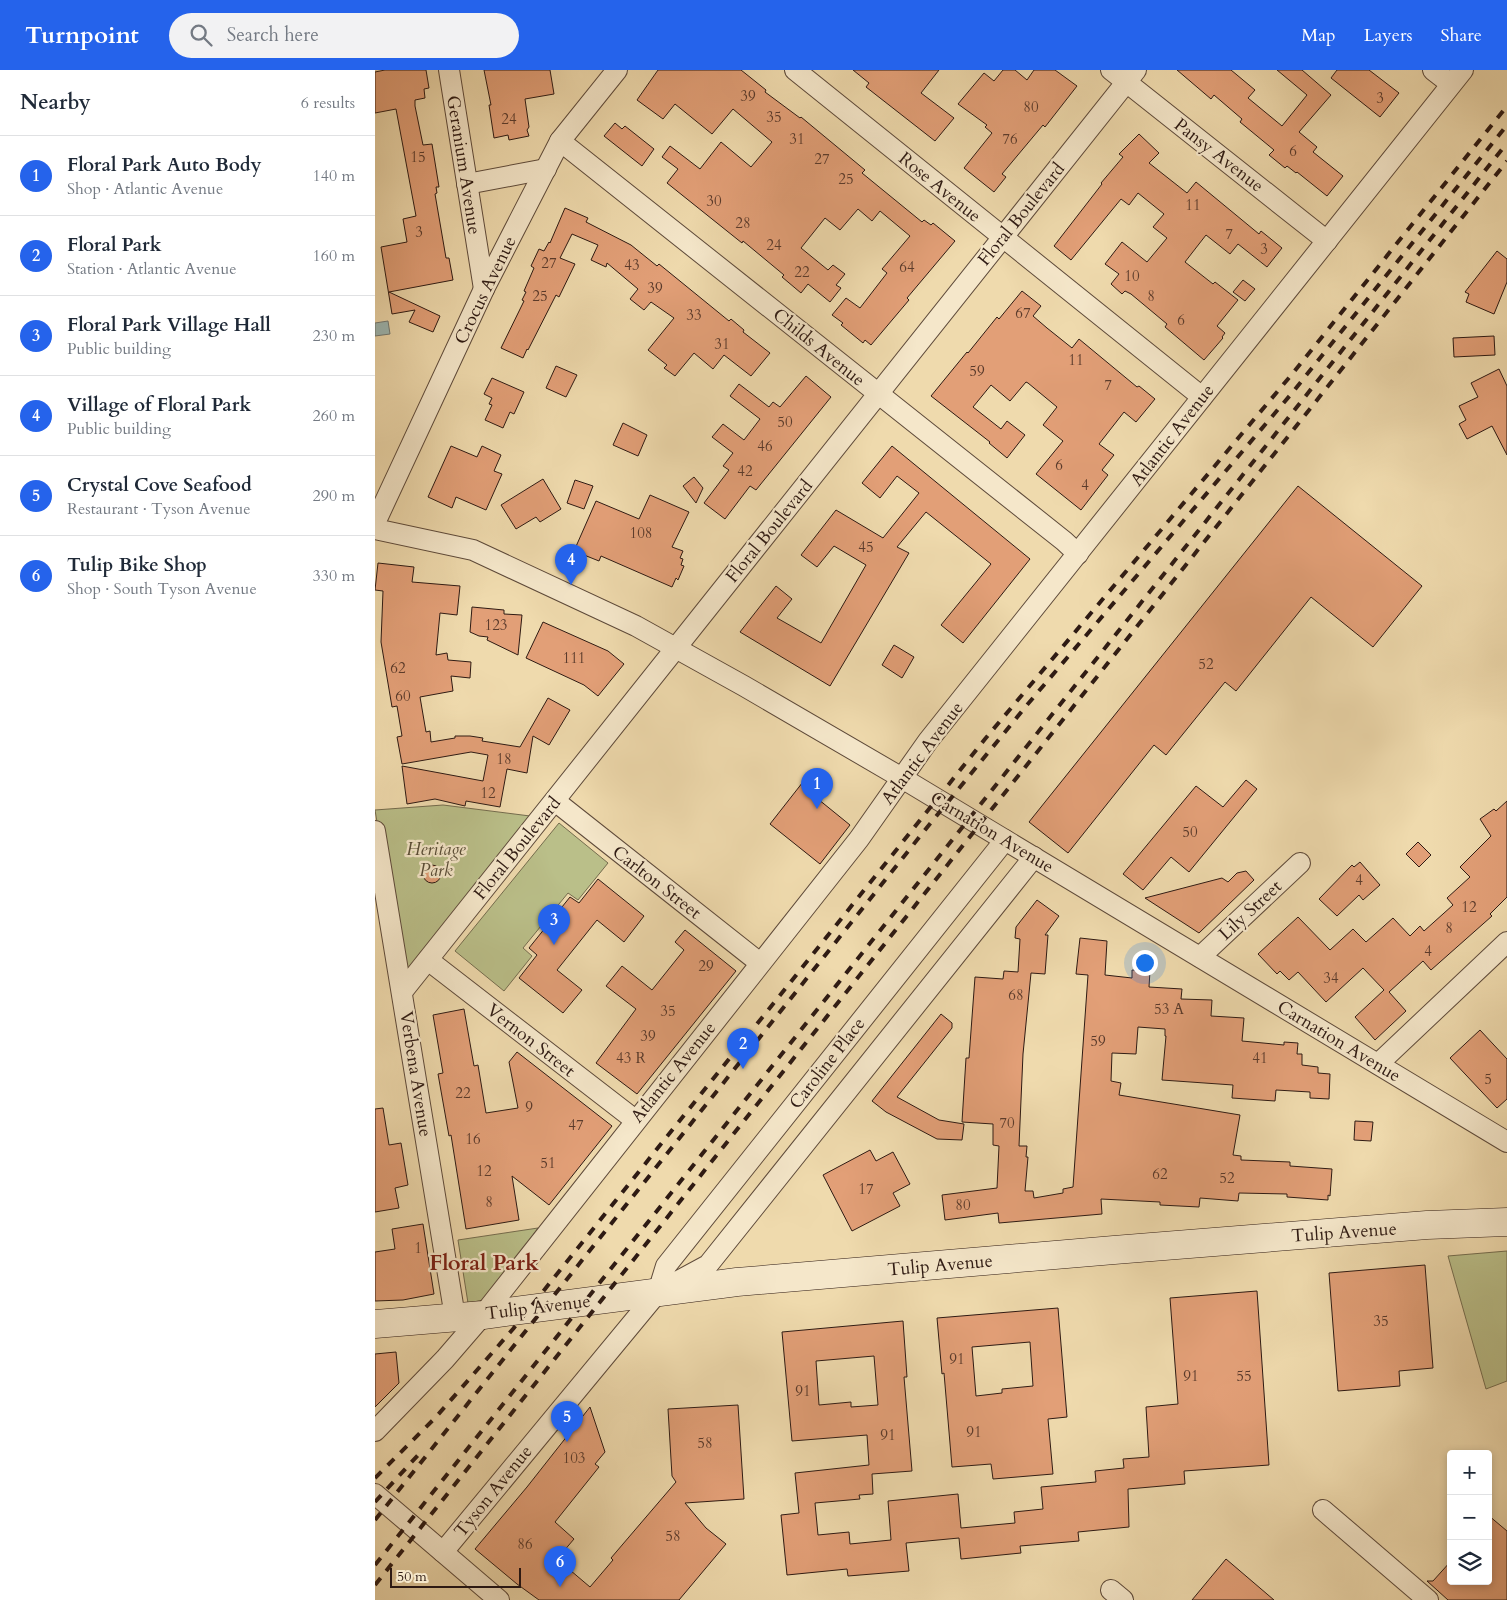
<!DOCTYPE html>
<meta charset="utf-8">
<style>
body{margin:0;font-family:Cardo,serif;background:#f2f2f3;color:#1f2937}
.controls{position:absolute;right:15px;bottom:15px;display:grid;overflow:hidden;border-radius:5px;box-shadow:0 2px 8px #0003}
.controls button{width:45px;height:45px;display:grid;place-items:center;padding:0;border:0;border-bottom:1px solid #e0e1e3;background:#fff;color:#1f2937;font:25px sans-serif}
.scale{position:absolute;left:15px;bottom:12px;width:131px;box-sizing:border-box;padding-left:5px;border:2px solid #2e1a13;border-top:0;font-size:14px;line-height:18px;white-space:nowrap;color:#2e1a13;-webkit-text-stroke:4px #f5e7ca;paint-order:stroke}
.you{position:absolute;left:769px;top:892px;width:18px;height:18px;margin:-12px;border:4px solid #fff;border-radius:50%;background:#1a73e8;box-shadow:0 0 0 8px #1a73e833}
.badge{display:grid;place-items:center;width:32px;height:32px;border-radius:50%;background:#2563eb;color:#fff;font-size:16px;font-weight:700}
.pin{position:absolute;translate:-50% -41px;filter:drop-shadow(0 1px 2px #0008)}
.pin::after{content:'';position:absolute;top:26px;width:18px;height:15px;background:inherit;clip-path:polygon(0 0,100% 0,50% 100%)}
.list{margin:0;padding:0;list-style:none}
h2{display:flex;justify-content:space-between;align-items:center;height:65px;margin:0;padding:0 20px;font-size:21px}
h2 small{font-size:16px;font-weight:400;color:#747a83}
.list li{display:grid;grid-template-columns:32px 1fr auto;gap:15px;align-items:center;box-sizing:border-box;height:80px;padding:0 20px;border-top:1px solid #e0e1e3}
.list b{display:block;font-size:19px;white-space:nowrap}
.list p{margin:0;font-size:16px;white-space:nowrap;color:#747a83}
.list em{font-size:16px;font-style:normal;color:#747a83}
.icon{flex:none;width:28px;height:28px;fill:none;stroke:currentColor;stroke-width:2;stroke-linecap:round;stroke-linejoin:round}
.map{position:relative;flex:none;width:1132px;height:1530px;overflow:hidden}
header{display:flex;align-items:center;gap:30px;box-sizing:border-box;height:70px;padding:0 25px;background:#2563eb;color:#fff}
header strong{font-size:24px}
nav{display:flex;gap:28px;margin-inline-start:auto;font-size:18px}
.search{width:350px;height:45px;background:#f2f2f3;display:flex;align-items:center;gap:12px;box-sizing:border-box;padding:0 18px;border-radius:28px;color:#747a83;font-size:19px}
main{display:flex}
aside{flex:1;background:#fff}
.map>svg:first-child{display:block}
.green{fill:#babf89;stroke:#746c4e}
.water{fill:#9db8b4;stroke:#717974}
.building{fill:#e29f77;stroke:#2e1a13;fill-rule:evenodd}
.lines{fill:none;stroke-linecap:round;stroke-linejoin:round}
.minor-casing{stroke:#5e4a3a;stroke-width:22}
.secondary-casing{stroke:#2e1a13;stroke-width:29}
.minor{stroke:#f5e7ca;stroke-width:20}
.secondary{stroke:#f5e7ca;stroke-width:28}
.rail{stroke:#2e1a13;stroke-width:4;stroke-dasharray:9 9;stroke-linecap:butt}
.labels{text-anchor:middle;stroke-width:4.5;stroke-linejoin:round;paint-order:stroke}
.number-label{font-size:15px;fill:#5b3b2c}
.street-label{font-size:18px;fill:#2e1a13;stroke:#f5e7ca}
.park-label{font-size:18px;font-style:italic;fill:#584c36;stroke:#f5e7ca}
.district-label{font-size:22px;font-weight:bold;fill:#7a1f14;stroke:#f5e7ca}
</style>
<header>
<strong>Turnpoint</strong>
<div class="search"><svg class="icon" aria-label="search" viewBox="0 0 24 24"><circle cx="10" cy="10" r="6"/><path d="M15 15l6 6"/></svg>Search here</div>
<nav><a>Map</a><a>Layers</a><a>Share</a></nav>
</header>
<main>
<aside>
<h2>Nearby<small>6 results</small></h2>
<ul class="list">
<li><span class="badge">1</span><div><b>Floral Park Auto Body</b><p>Shop · Atlantic Avenue</p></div><em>140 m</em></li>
<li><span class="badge">2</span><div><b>Floral Park</b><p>Station · Atlantic Avenue</p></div><em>160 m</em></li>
<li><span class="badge">3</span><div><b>Floral Park Village Hall</b><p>Public building</p></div><em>230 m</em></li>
<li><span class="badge">4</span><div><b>Village of Floral Park</b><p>Public building</p></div><em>260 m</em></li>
<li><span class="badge">5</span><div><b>Crystal Cove Seafood</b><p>Restaurant · Tyson Avenue</p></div><em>290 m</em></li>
<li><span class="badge">6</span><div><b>Tulip Bike Shop</b><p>Shop · South Tyson Avenue</p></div><em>330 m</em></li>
</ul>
</aside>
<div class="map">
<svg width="1132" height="1530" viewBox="0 0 1132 1530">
<rect width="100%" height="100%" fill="#efdaad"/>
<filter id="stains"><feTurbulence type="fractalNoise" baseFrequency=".004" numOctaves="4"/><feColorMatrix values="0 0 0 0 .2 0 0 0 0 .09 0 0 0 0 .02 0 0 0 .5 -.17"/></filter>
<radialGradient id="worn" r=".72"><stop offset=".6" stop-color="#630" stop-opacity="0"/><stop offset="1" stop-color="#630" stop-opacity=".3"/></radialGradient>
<g class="green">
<polygon points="68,735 163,747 29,915 0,740"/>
<polygon points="184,753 233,793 203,830 193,823 148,878 157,886 129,921 80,881"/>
<polygon points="163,1158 114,1229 93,1233 83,1170"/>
<polygon points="1132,1181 1132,1311 1111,1319 1073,1186"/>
</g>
<polygon class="water" points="13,251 15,264 0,266 0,253"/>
<g class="building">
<polygon points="10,0 51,0 54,18 49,19 50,28 40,30 40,36 48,75 57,74 64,117 61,117 62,123 60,124 71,188 74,188 78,210 14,222 65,246 58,262 34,252 40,240 17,244 6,177 32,172 28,149 41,146 21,39 0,43 0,2"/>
<polygon points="109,0 175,0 179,24 150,29 154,57 152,60 154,66 134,70 133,65 119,68 114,35 116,35"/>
<polygon points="283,0 366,0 391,20 390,22 425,48 426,47 490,100 487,103 547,152 549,150 556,155 558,153 580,171 532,228 534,230 496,275 490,270 488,273 466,255 468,253 457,245 471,228 485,238 512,203 507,199 535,166 505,141 497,151 483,139 465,160 450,148 426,178 453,200 458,195 470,204 461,215 466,218 455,232 433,214 426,223 407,207 409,205 368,171 367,173 292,113 303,99 287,87 295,76 325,99 346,72 376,97 397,72 358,39 337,64 300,34 288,49 262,30"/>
<polygon points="478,0 564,0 546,23 579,48 560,71 491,17 494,13"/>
<polygon points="628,0 640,0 652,10 659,0 680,0 702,16 670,57 668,55 627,104 631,107 619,122 589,98 617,63 610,57 612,55 583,34 609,3 619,11"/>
<polygon points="802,0 856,0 880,20 873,28 907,56 932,25 902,0 927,0 956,25 924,62 942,77 938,82 968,106 952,126 922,102 921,103 912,96 910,98 894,85 899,80 865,52 867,49 839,25 836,29"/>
<polygon points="962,0 994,0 1024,23 1005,47 956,8"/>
<polygon points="240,53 247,59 250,56 279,79 267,96 229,66"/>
<polygon points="764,64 784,83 774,93 812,123 821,112 884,164 886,161 907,178 892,197 863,174 855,184 831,165 810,192 838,214 840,212 863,230 842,256 850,263 847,267 848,268 829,290 790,257 792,254 756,224 750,221 747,224 736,214 744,204 730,194 747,172 772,192 792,168 778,157 789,144 763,123 754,135 746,129 696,190 679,176 727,114 726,113 748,87 744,84"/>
<polygon points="190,138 213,148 211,152 256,175 282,196 284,194 354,251 356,249 369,260 368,262 395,283 376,306 349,285 338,299 319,283 300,306 289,298 292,295 273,280 299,248 276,232 269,240 255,229 263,219 232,193 231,197 216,190 223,175 197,164 185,188 200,194 184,227 181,225 153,280 152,279 148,288 126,278 149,231 147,230 151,222 149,221 159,198 156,196 164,179 169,181 174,172 175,173"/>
<polygon points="1122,181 1132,189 1132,212 1119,244 1091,232 1094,224 1090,222"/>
<polygon points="868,210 880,219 870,231 858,222"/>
<polygon points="647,221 666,236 658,246 672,258 697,278 704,269 762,317 764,316 780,329 761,352 749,342 724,374 739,385 727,400 733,405 706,440 661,404 688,371 668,355 682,337 653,313 651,312 635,331 616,315 598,337 626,359 632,351 650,365 632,388 614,373 615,372 556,326 592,282 593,283 622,247 624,249"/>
<polygon points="1119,266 1120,285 1079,287 1078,268"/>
<polygon points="181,296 202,305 191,327 171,318"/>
<polygon points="1124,299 1132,316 1132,385 1117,356 1092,369 1084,354 1091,350 1084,336 1103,327 1096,313"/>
<polygon points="431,306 456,327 381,420 375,416 350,449 329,433 354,400 348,396 358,383 337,367 348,354 369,370 385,349 355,326 364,314 394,337 398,332 405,337"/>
<polygon points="117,308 149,322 139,344 135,342 128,358 110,350 117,335 114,334 117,328 109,324"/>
<polygon points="248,353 272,365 263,386 238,375"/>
<polygon points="76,376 102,387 107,376 126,385 119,401 127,404 111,440 81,427 77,438 53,427"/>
<polygon points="517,376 655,489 588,573 566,555 616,494 551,442 522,477 534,483 455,616 365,562 401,516 417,529 402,548 446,573 491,495 459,476 442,497 426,485 461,440 508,468 544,423 522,406 505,428 487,413"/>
<polygon points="319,407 328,418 321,433 308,416"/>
<polygon points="168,409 186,439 165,452 161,447 141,459 126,435"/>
<polygon points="200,410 218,416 209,439 192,433"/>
<polygon points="923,416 1047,516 998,577 936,527 861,621 850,612 791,685 779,675 693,783 654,752"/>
<polygon points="275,425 314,442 297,477 308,481 305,488 308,489 306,495 309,496 303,510 301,508 297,517 226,486 224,491 199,481 221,431 264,449"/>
<polygon points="3,493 39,497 37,512 85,516 82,545 65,543 61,585 72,583 73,590 96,592 95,608 76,606 78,621 45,627 51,662 55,661 56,672 80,668 80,666 95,666 108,668 107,671 145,677 173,628 195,640 174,675 158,666 152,703 132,699 125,737 91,731 90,736 60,729 32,734 27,696 108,711 113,685 96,682 27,694 22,667 27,666 22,636 17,637 6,572 8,521 0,520"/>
<polygon points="97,537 129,540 129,544 147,545 143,585 112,570 113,567 104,566 95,562"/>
<polygon points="168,552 233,581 249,594 223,626 209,615 151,588"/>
<polygon points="519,575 539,587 527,608 507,595"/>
<polygon points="435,703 443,709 445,716 438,725 475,755 445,794 395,754"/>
<polygon points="871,710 882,719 814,802 796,787 768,820 748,804 821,716 848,737"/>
<polygon points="1132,731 1132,827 1115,844 1117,846 1056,900 1048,891 1014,922 1031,941 1000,970 980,947 1009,920 988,898 951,932 923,902 914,910 905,901 902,904 883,884 923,847 955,880 978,859 991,872 1018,848 1035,866 1045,856 1049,861 1078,835 1072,828 1095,807 1085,797 1116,766 1105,749 1119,739 1121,741"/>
<polygon points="1043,772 1056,785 1044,797 1031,784"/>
<polygon points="985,792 1005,815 988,830 984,825 962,846 944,829 977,795 979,797"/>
<circle cx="57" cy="804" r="9"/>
<polygon points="871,801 879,810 824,863 770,828 847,808 853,812 862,803"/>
<polygon points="223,809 269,846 249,872 222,850 182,900 207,920 188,943 144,908 162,885 154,878 195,827 204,833"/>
<polygon points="662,830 684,846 670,865 673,865 670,904 656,903 648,984 644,1076 652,1076 651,1087 653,1087 650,1121 658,1121 659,1128 688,1123 688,1119 698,1117 713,905 701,904 705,868 732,871 730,905 757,908 757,900 775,901 774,917 807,919 806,929 837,930 836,946 869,948 867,971 909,975 909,972 923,973 922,984 927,984 927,995 943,997 943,1003 955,1004 954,1029 935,1028 935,1022 901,1020 900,1031 857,1028 858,1015 787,1010 791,966 790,966 790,959 763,957 761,984 737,983 736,1011 746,1013 744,1025 865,1045 858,1085 866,1086 866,1090 915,1092 915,1096 957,1099 955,1126 953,1125 953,1130 912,1127 912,1124 864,1123 863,1131 825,1128 824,1137 785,1135 785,1132 726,1129 727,1144 624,1153 623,1143 570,1150 567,1125 622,1118 624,1076 618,1075 618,1054 587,1052 591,988 594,988 600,907 628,909 629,901 643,902 645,869 640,868 641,857"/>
<polygon points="310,860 361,901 262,1024 221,993 261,939 231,916 247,896 277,920 309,880 300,872"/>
<polygon points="89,939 99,996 103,995 111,1043 143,1038 134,992 142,982 237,1056 174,1135 137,1106 144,1150 91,1159 76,1065 74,1066 63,1004 68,1003 58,945"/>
<polygon points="566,944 577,953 577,958 522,1027 564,1050 589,1054 587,1070 562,1069 511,1042 497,1031"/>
<polygon points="1105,960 1132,989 1132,1029 1122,1038 1075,988"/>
<polygon points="8,1038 14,1075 26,1073 33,1115 20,1118 24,1138 0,1142 0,1039"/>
<polygon points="980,1051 998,1052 996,1071 979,1070"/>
<polygon points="495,1080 501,1091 518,1082 535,1114 518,1123 525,1136 477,1161 448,1105"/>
<polygon points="48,1154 59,1224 28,1230 0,1231 0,1182 20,1179 17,1159"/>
<polygon points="1050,1195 1058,1298 1024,1301 1025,1316 963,1321 954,1203"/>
<path d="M882 1221 894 1395 809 1401 810 1414 753 1419 754 1457 703 1462 704 1471 645 1476 646 1483 586 1489 584 1468 531 1473 534 1501 473 1506 472 1499 412 1505 406 1445 424 1443 420 1403 494 1395 492 1365 417 1371 407 1262 528 1251 532 1307H529L537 1401 497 1404 498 1424 484 1425 485 1429 440 1433 443 1465 474 1462 475 1474 516 1470 513 1431 583 1424 586 1458 640 1453 639 1442 668 1439 666 1417 721 1412 720 1401 749 1398 748 1389 774 1387 771 1337 803 1334 795 1228ZM499 1286 503 1335 476 1337V1332L444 1335 441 1291Z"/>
<path d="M683 1238 692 1347 673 1349 678 1404 618 1409 616 1394 577 1397 569 1303 567 1304 562 1248ZM655 1272 658 1316 627 1319V1323L601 1326 597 1277Z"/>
<polygon points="21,1282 24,1313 0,1337 0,1284"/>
<polygon points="363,1335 369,1429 310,1433 331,1458 351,1474 304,1530 164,1530 142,1514 100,1479 152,1417 215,1337 230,1382 220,1394 224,1397 180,1452 199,1469 182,1489 215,1517 238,1490 236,1488 301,1412 297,1406 293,1339"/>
<polygon points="1113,1445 1132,1461 1132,1530 1073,1530 1052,1511 1058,1511 1076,1491 1076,1511 1113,1511"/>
<polygon points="851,1489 899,1530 817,1530"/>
</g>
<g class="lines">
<g class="minor-casing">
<g id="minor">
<polyline points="74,0 109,219"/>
<polyline points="420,0 827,327"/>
<polyline points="736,0 952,171"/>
<polyline points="1058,0 1076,14"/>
<polyline points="185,71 689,471 703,484"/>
<polyline points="92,114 171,99"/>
<polyline points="0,453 109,219 185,71 242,0"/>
<polyline points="0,459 98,480 261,556 369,616 527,708 1132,1072"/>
<polyline points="180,731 385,893"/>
<polyline points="0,761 80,1247"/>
<polyline points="825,887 925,793"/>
<polyline points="53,890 260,1050"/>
<polyline points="27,922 761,0"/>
<polyline points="1003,994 1132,872"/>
<polyline points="283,1222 291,1196 630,770"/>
<polyline points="0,1361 70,1289 108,1245 484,769 553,671 1088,0"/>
<polyline points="0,1424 124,1530"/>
<polyline points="948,1440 1053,1530"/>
<polyline points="68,1482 283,1222 333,1195 659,787"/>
<polyline points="736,1520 748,1530"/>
</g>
</g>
<g class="secondary-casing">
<polyline id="secondary" points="0,1254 108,1245 362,1212 739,1180 1052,1155 1132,1152"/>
</g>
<use href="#minor" class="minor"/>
<use href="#secondary" class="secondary"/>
<g class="rail">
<polyline points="0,1408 61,1347 138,1259 610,669 918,303 1132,36"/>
<polyline points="0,1432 44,1384"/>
<polyline points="0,1450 550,760 652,635 917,323 1132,55"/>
<polyline points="0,1495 1132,73"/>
<polyline points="0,1515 1132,91"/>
</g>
</g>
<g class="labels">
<g class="number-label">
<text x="373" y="31">39</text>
<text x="1005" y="33">3</text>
<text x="656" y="42">80</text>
<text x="399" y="52">35</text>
<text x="134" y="54">24</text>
<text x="422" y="74">31</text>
<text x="635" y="74">76</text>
<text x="918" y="86">6</text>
<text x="43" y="92">15</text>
<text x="447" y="94">27</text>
<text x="471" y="114">25</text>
<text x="339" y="136">30</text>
<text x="818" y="140">11</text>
<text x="368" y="158">28</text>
<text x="44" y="167">3</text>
<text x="854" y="169">7</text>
<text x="399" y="180">24</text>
<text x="889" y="184">3</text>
<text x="174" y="198">27</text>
<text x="257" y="200">43</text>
<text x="532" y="202">64</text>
<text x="427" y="207">22</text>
<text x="757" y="211">10</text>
<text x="280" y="223">39</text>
<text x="165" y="231">25</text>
<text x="776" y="231">8</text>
<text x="648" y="248">67</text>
<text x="319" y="250">33</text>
<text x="806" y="255">6</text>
<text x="347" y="279">31</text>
<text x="701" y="295">11</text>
<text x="602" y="306">59</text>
<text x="733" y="320">7</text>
<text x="410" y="357">50</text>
<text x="390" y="381">46</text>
<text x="684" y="400">6</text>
<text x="370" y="406">42</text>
<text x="710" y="420">4</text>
<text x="266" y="468">108</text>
<text x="491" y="482">45</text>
<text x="121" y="560">123</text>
<text x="199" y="593">111</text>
<text x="831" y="599">52</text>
<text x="23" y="603">62</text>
<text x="28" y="631">60</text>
<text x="129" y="694">18</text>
<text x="113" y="728">12</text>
<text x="815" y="767">50</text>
<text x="984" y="815">4</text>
<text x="1094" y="842">12</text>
<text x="1074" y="863">8</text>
<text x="1053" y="886">4</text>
<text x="331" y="901">29</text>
<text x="956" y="913">34</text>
<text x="641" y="930">68</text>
<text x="794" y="944">53 A</text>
<text x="293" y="946">35</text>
<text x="273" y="971">39</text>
<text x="723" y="976">59</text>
<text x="256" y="993">43 R</text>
<text x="885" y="993">41</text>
<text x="1113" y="1014">5</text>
<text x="88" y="1028">22</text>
<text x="154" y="1042">9</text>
<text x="632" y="1058">70</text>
<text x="201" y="1060">47</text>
<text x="98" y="1074">16</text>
<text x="173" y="1098">51</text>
<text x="109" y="1106">12</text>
<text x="785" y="1109">62</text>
<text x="852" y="1113">52</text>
<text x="491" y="1124">17</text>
<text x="114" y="1137">8</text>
<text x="588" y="1140">80</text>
<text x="43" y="1183">1</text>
<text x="1006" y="1256">35</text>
<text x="582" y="1294">91</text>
<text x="816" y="1311">91</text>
<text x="869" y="1311">55</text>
<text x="428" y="1326">91</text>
<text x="599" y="1367">91</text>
<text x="513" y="1370">91</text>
<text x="330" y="1378">58</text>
<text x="199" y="1393">103</text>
<text x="298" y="1471">58</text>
<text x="150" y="1479">86</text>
</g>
<g class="street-label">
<text transform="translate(844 85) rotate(38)" y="6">Pansy Avenue</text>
<text transform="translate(89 95) rotate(81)" y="6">Geranium Avenue</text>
<text transform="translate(565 117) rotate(39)" y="6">Rose Avenue</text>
<text transform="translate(646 144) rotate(-51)" y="6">Floral Boulevard</text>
<text transform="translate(110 220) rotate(-64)" y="6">Crocus Avenue</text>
<text transform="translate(444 277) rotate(39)" y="6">Childs Avenue</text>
<text transform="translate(797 365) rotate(-52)" y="6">Atlantic Avenue</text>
<text transform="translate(394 461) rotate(-51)" y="6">Floral Boulevard</text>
<text transform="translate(547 683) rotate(-53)" y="6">Atlantic Avenue</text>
<text transform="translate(617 762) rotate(31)" y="6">Carnation Avenue</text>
<text transform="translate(142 778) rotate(-51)" y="6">Floral Boulevard</text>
<text transform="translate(282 812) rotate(38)" y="6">Carlton Street</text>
<text transform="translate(875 840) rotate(-43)" y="6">Lily Street</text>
<text transform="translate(156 970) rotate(38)" y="6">Vernon Street</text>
<text transform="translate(964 971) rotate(31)" y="6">Carnation Avenue</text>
<text transform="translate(452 993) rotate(-52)" y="6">Caroline Place</text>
<text transform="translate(298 1002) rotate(-51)" y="6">Atlantic Avenue</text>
<text transform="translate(41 1004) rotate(81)" y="6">Verbena Avenue</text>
<text transform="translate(969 1162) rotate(-4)" y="6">Tulip Avenue</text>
<text transform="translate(565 1195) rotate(-5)" y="6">Tulip Avenue</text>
<text transform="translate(163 1237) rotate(-7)" y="6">Tulip Avenue</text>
<text transform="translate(118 1421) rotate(-51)" y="6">Tyson Avenue</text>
</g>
<g class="park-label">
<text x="61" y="785">Heritage<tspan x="61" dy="21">Park</tspan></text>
</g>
<g class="district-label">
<text x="109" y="1200">Floral Park</text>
</g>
</g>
<rect width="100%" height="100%" filter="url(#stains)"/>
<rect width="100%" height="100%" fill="url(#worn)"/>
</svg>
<div class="controls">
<button>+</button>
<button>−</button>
<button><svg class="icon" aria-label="layers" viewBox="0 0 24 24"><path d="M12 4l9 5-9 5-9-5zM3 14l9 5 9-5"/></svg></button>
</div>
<div class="scale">50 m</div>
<div class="you"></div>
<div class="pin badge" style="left:442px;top:739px">1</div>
<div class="pin badge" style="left:368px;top:999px">2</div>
<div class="pin badge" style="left:179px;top:875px">3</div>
<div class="pin badge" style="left:196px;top:515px">4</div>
<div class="pin badge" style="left:192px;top:1372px">5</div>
<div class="pin badge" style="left:185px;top:1517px">6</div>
</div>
</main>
